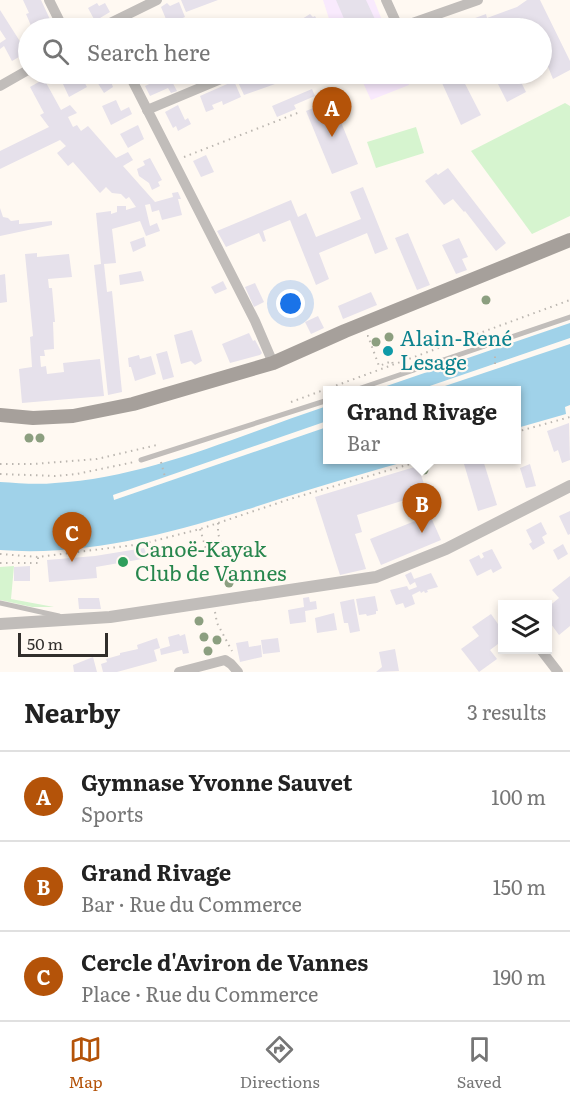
<!DOCTYPE html>
<meta charset="utf-8">
<style>
body{margin:0;font-family:Literata,serif;background:#f2f2f2;color:#222}
.controls{position:absolute;right:18px;bottom:18px;display:grid;overflow:hidden;border-radius:0px;box-shadow:0 3px 9px #0003}
.controls button{width:54px;height:54px;display:grid;place-items:center;padding:0;border:0;border-bottom:2px solid #e0e0e0;background:#fff;color:#222;font:30px sans-serif}
.scale{position:absolute;left:18px;bottom:15px;width:90px;box-sizing:border-box;padding-left:6px;border:3px solid #312e2b;border-top:0;font-size:16px;line-height:21px;white-space:nowrap;color:#312e2b;-webkit-text-stroke:4px #fff9f2;paint-order:stroke}
.you{position:absolute;left:291px;top:304px;width:21px;height:21px;margin:-15px;border:4px solid #fff;border-radius:50%;background:#1a73e8;box-shadow:0 0 0 9px #1a73e833}
.badge{display:grid;place-items:center;width:39px;height:39px;border-radius:50%;background:#b45309;color:#fff;font-size:20px;font-weight:700}
.pin{position:absolute;translate:-50% -50px;filter:drop-shadow(0 2px 3px #0008)}
.pin::after{content:'';position:absolute;top:32px;width:21px;height:18px;background:inherit;clip-path:polygon(0 0,100% 0,50% 100%)}
.popup{position:absolute;left:323px;top:386px;width:198px;height:78px;box-sizing:border-box;display:grid;place-content:center;border-radius:0px;background:#fff;filter:drop-shadow(0 2px 4px #0005);font-size:20px;white-space:nowrap;color:#767676}
.popup b{font-size:22px;color:#222}
.popup::after{content:'';position:absolute;left:50%;top:100%;margin-left:-12px;border:12px solid transparent;border-top-color:#fff}
.list{margin:0;padding:0;list-style:none}
h2{display:flex;justify-content:space-between;align-items:center;height:78px;margin:0;padding:0 24px;font-size:26px}
h2 small{font-size:20px;font-weight:400;color:#767676}
.list li{display:grid;grid-template-columns:39px 1fr auto;gap:18px;align-items:center;box-sizing:border-box;height:90px;padding:0 24px;border-top:2px solid #e0e0e0}
.list b{display:block;font-size:22px;white-space:nowrap}
.list p{margin:0;font-size:20px;white-space:nowrap;color:#767676}
.list em{font-size:20px;font-style:normal;color:#767676}
.icon{flex:none;width:33px;height:33px;fill:none;stroke:currentColor;stroke-width:2;stroke-linecap:round;stroke-linejoin:round}
.map{position:relative;flex:none;width:570px;height:672px;overflow:hidden}
.search{position:absolute;background:#fff;box-shadow:0 3px 9px #0003;left:18px;right:18px;top:18px;height:66px;display:flex;align-items:center;gap:15px;box-sizing:border-box;padding:0 21px;border-radius:33px;color:#767676;font-size:22px}
.sheet{height:348px;background:#fff}
nav{display:flex;justify-content:space-around;align-items:center;box-sizing:border-box;height:84px;border-top:2px solid #e0e0e0;background:#fff;font-size:16px;color:#767676}
nav a{display:grid;justify-items:center;gap:3px}
nav .on{color:#b45309}
.map>svg:first-child{display:block}
.education{fill:#f9eafd}
.green{fill:#d6f4cf}
.water{fill:#a0d2e9}
.pier{fill:#fff9f2}
.building{fill:#e6e1eb}
.lines{fill:none;stroke-linecap:round;stroke-linejoin:round}
.path{stroke:#bcb7b1;stroke-width:2;stroke-dasharray:1.5 4.5;stroke-linecap:butt}
.service{stroke:#c1bdba;stroke-width:5}
.minor{stroke:#c1bdba;stroke-width:10}
.tertiary{stroke:#c1bdba;stroke-width:12}
.secondary{stroke:#a6a09b;stroke-width:14}
.tree{fill:#8c9f80}
.culture-dot{fill:#0f9aa8;stroke:#fff9f2;stroke-width:2}
.leisure-dot{fill:#2e9e5b;stroke:#fff9f2;stroke-width:2}
.labels{text-anchor:middle;stroke-width:4.5;stroke-linejoin:round;paint-order:stroke}
.culture-label{font-size:21px;fill:#0d838f;stroke:#fff9f2;text-anchor:start}
.leisure-label{font-size:21px;fill:#27864d;stroke:#fff9f2;text-anchor:start}
</style>
<div class="map">
<svg width="570" height="672" viewBox="0 0 570 672">
<rect width="100%" height="100%" fill="#fff9f2"/>
<g class="education">
<polygon points="323,0 374,0 385,28 332,28"/>
<polygon points="346,74 404,74 409,85 371,100 359,74 348,78"/>
</g>
<g class="green">
<polygon points="565,103 570,106 570,216 532,234 471,151"/>
<polygon points="416,127 424,153 376,168 367,142"/>
<polygon points="14,566 11,599 54,607 32,607 0,600 0,567"/>
</g>
<g class="water">
<polygon points="570,323 570,405 565,407 566,414 517,428 516,390 375,390"/>
<path d="M327 406 328 460H411C375 470 340 480 305 491 208 522 103 558 0 550V482C18 483 37 485 55 483 147 478 240 435 327 406Z"/>
</g>
<g class="pier">
<polygon points="570,338 570,344 433,390 418,390"/>
<polygon points="327,421 327,427 114,500 113,495"/>
</g>
<g class="building">
<polygon points="23,0 41,0 54,28 32,28 26,14 29,13"/>
<polygon points="181,0 218,0 186,12"/>
<polygon points="336,0 366,0 379,28 348,28"/>
<polygon points="527,0 540,0 570,61 570,70 553,79 542,52 542,28 530,28 526,19 524,20 523,18 520,20 523,27 520,28 455,28 468,23 467,21 486,14 487,18 517,7"/>
<polygon points="179,2 185,17 168,24 161,7 167,3 170,6"/>
<polygon points="97,3 99,6 105,3 110,12 95,21 88,8"/>
<polygon points="0,10 28,54 28,58 22,61 19,57 12,61 4,46 0,49 0,43 6,39 0,30"/>
<polygon points="310,14 313,17 315,16 321,28 303,28 301,22 302,19"/>
<polygon points="137,18 142,28 128,28 127,24"/>
<polygon points="80,74 87,87 69,97 63,84"/>
<polygon points="92,74 108,74 113,87 104,93"/>
<polygon points="168,74 177,91 171,93 168,88 150,96 145,86 162,78 162,77"/>
<polygon points="189,74 203,74 205,79 193,84"/>
<polygon points="263,74 271,74 275,84 244,95 237,80 250,75 252,78"/>
<polygon points="437,74 460,74 481,115 461,125 442,83 440,83 436,76"/>
<polygon points="493,74 517,74 526,92 507,102"/>
<polygon points="44,79 61,110 70,105 77,113 68,117 73,127 77,125 81,131 88,126 116,158 128,152 133,160 123,166 155,202 173,197 172,193 178,192 181,199 178,199 182,215 162,220 159,210 152,212 150,204 145,205 150,226 157,223 160,231 146,236 140,221 112,229 116,263 104,264 107,292 112,291 122,392 108,395 94,265 101,264 96,213 111,211 111,214 117,212 117,206 126,206 126,210 136,207 129,197 126,199 121,194 112,193 106,187 100,193 73,162 68,166 57,153 66,146 60,140 0,169 0,151 49,127 40,115 44,113 30,87"/>
<polygon points="234,81 241,97 223,105 222,101 212,105 214,109 206,112 200,96"/>
<polygon points="312,89 315,96 294,105 296,109 277,117 272,106"/>
<polygon points="116,100 121,111 129,107 132,114 111,125 102,106"/>
<polygon points="332,100 358,164 332,174 306,111"/>
<polygon points="178,105 185,120 188,118 191,124 178,131 176,126 173,128 165,112"/>
<polygon points="138,125 144,139 128,148 120,134"/>
<polygon points="206,155 214,172 201,177 193,161"/>
<polygon points="150,158 162,180 158,182 160,186 152,190 149,183 139,176 137,169 145,165 143,161"/>
<polygon points="448,168 506,243 496,251 465,211 464,212 453,199 444,205 425,181 436,173 438,175"/>
<polygon points="363,187 388,249 375,254 367,233 319,253 329,279 316,285 290,220 263,231 266,241 263,242 259,233 226,247 217,231 291,200 298,217 306,213 316,237 361,219 350,192"/>
<polygon points="0,208 3,217 8,218 11,221 19,220 19,224 52,221 52,225 0,236"/>
<polygon points="408,233 430,285 417,290 395,238"/>
<polygon points="144,237 146,246 133,252 130,242"/>
<polygon points="459,238 468,257 462,259 467,270 456,274 442,245"/>
<polygon points="37,253 37,257 69,254 72,277 48,279 49,288 52,288 55,322 53,322 54,349 44,350 45,356 40,356 41,367 46,366 47,374 64,372 63,363 100,359 104,396 22,403 19,369 32,367 30,337 33,336 25,254"/>
<polygon points="141,271 144,281 120,285 119,275"/>
<polygon points="5,274 7,302 0,303 0,275"/>
<polygon points="223,281 227,289 215,294 211,287"/>
<polygon points="255,283 264,302 254,307 245,287"/>
<polygon points="371,292 377,305 343,319 338,306"/>
<polygon points="318,316 324,328 311,334 305,322"/>
<polygon points="192,330 202,361 195,365 191,361 181,364 174,335"/>
<polygon points="249,333 253,341 255,340 262,353 260,355 230,363 222,344"/>
<polygon points="167,351 174,377 163,380 156,354"/>
<polygon points="139,355 140,359 151,356 156,374 135,381 131,367 129,367 128,358"/>
<polygon points="569,423 570,460 562,463 558,450 554,452 547,431"/>
<polygon points="479,460 483,460 497,505 478,511 464,464"/>
<polygon points="530,464 536,486 526,488 520,468"/>
<polygon points="418,466 427,493 357,515 362,532 355,534 366,569 340,575 315,497"/>
<polygon points="570,511 570,534 568,535 559,516"/>
<polygon points="430,515 441,540 381,565 370,539"/>
<polygon points="541,522 547,534 542,537 545,543 533,550 529,544 532,542 526,530"/>
<polygon points="563,544 568,554 558,560 553,550"/>
<polygon points="144,548 148,558 96,567 97,578 49,582 47,560 95,556"/>
<polygon points="492,549 502,568 493,573 491,569 477,576 469,560 479,555 481,559 484,557 482,553"/>
<polygon points="30,566 30,581 14,581 14,567"/>
<polygon points="411,572 414,579 431,573 438,587 427,590 428,592 425,593 424,591 421,593 420,591 412,595 415,604 405,608 403,603 396,605 390,590 407,586 409,590 417,587 415,582 410,585 405,575"/>
<polygon points="570,576 570,626 559,635 548,620 548,607 559,598 552,590"/>
<polygon points="375,596 378,611 376,611 376,614 367,616 366,614 359,615 356,599"/>
<polygon points="309,597 310,602 316,601 317,609 305,611 306,622 290,624 288,610 304,607 303,598"/>
<polygon points="78,598 99,598 101,609 79,609"/>
<polygon points="354,599 360,631 350,633 348,623 344,623 340,602"/>
<polygon points="334,613 337,630 317,633 315,618"/>
<polygon points="491,614 498,624 500,622 502,625 502,641 490,650 497,659 479,672 461,649 479,636 472,627"/>
<polygon points="179,634 180,636 185,634 189,653 183,654 182,650 161,655 160,649 170,646 168,637"/>
<polygon points="157,638 160,648 154,650 157,661 117,672 103,672 101,664 107,662 106,659 120,655 120,653 138,649 137,645"/>
<polygon points="278,638 280,652 263,654 261,640"/>
<polygon points="248,641 249,647 261,645 262,657 240,662 236,643"/>
<polygon points="395,649 399,671 376,672 382,667 379,652"/>
<polygon points="93,657 97,672 74,672 73,665"/>
</g>
<g class="lines">
<g class="path">
<polyline points="184,157 300,112"/>
<polyline points="367,336 368,336 379,366 392,361 393,365"/>
<polyline points="495,364 495,352"/>
<polyline points="291,402 570,300"/>
<polyline points="516,432 570,417"/>
<polyline points="161,462 165,477"/>
<polyline points="0,464 33,464 97,459 157,445"/>
<polyline points="0,474 55,476 77,474 134,462"/>
<polyline points="218,523 218,533 222,547"/>
<polyline points="200,529 207,552"/>
<polyline points="0,554 38,557"/>
<polyline points="0,563 38,563 38,557 142,544 200,529 290,499 424,460"/>
<polyline points="215,612 217,623 232,651"/>
</g>
<g class="service">
<polyline points="45,77 51,74"/>
<polyline points="355,390 570,317"/>
<polyline points="141,460 328,400"/>
<polyline points="0,603 59,616"/>
</g>
<g class="minor">
<polyline points="49,0 63,28"/>
<polyline points="386,0 396,22 404,26 478,0"/>
<polyline points="100,28 157,0"/>
<polyline points="129,74 255,321 273,363"/>
<polyline points="0,86 28,70"/>
<polyline points="147,110 233,74"/>
<polyline points="541,650 558,672"/>
<polyline points="179,672 225,660 231,664 238,672"/>
</g>
<polyline class="tertiary" points="0,624 110,617 376,577 446,549 570,486"/>
<polyline class="secondary" points="0,415 33,418 73,416 133,404 273,363 345,331 570,240"/>
</g>
<g class="tree">
<circle cx="486" cy="300" r="4.5"/>
<circle cx="389" cy="337" r="4.5"/>
<circle cx="376" cy="342" r="4.5"/>
<circle cx="29" cy="438" r="4.5"/>
<circle cx="40" cy="438" r="4.5"/>
<circle cx="424" cy="470" r="4.5"/>
<circle cx="229" cy="583" r="4.5"/>
<circle cx="199" cy="621" r="4.5"/>
<circle cx="204" cy="637" r="4.5"/>
<circle cx="217" cy="640" r="4.5"/>
<circle cx="208" cy="651" r="4.5"/>
</g>
<circle class="culture-dot" cx="388" cy="351" r="6"/>
<circle class="leisure-dot" cx="123" cy="562" r="6"/>
<g class="labels">
<g class="culture-label">
<text x="400" y="346">Alain-René<tspan x="400" dy="24">Lesage</tspan></text>
</g>
<g class="leisure-label">
<text x="135" y="557">Canoë-Kayak<tspan x="135" dy="24">Club de Vannes</tspan></text>
</g>
</g>
</svg>
<div class="controls">
<button><svg class="icon" aria-label="layers" viewBox="0 0 24 24"><path d="M12 4l9 5-9 5-9-5zM3 14l9 5 9-5"/></svg></button>
</div>
<div class="scale">50 m</div>
<div class="you"></div>
<div class="pin badge" style="left:332px;top:137px">A</div>
<div class="pin badge" style="left:422px;top:533px">B</div>
<div class="popup"><b>Grand Rivage</b>Bar</div>
<div class="pin badge" style="left:72px;top:562px">C</div>
<div class="search"><svg class="icon" aria-label="search" viewBox="0 0 24 24"><circle cx="10" cy="10" r="6"/><path d="M15 15l6 6"/></svg>Search here</div>
</div>
<section class="sheet">
<h2>Nearby<small>3 results</small></h2>
<ul class="list">
<li><span class="badge">A</span><div><b>Gymnase Yvonne Sauvet</b><p>Sports</p></div><em>100 m</em></li>
<li><span class="badge">B</span><div><b>Grand Rivage</b><p>Bar · Rue du Commerce</p></div><em>150 m</em></li>
<li><span class="badge">C</span><div><b>Cercle d'Aviron de Vannes</b><p>Place · Rue du Commerce</p></div><em>190 m</em></li>
</ul>
</section>
<nav>
<a class="on"><svg class="icon" aria-label="map" viewBox="0 0 24 24"><path d="M3 6l6-2 6 2 6-2v14l-6 2-6-2-6 2zM9 4v14M15 6v14"/></svg>Map</a>
<a><svg class="icon" aria-label="directions" viewBox="0 0 24 24"><path d="M12 3l9 9-9 9-9-9zM9 14v-3h6M13 9l2 2-2 2"/></svg>Directions</a>
<a><svg class="icon" aria-label="saved" viewBox="0 0 24 24"><path d="M7 4h10v16l-5-4-5 4z"/></svg>Saved</a>
</nav>
